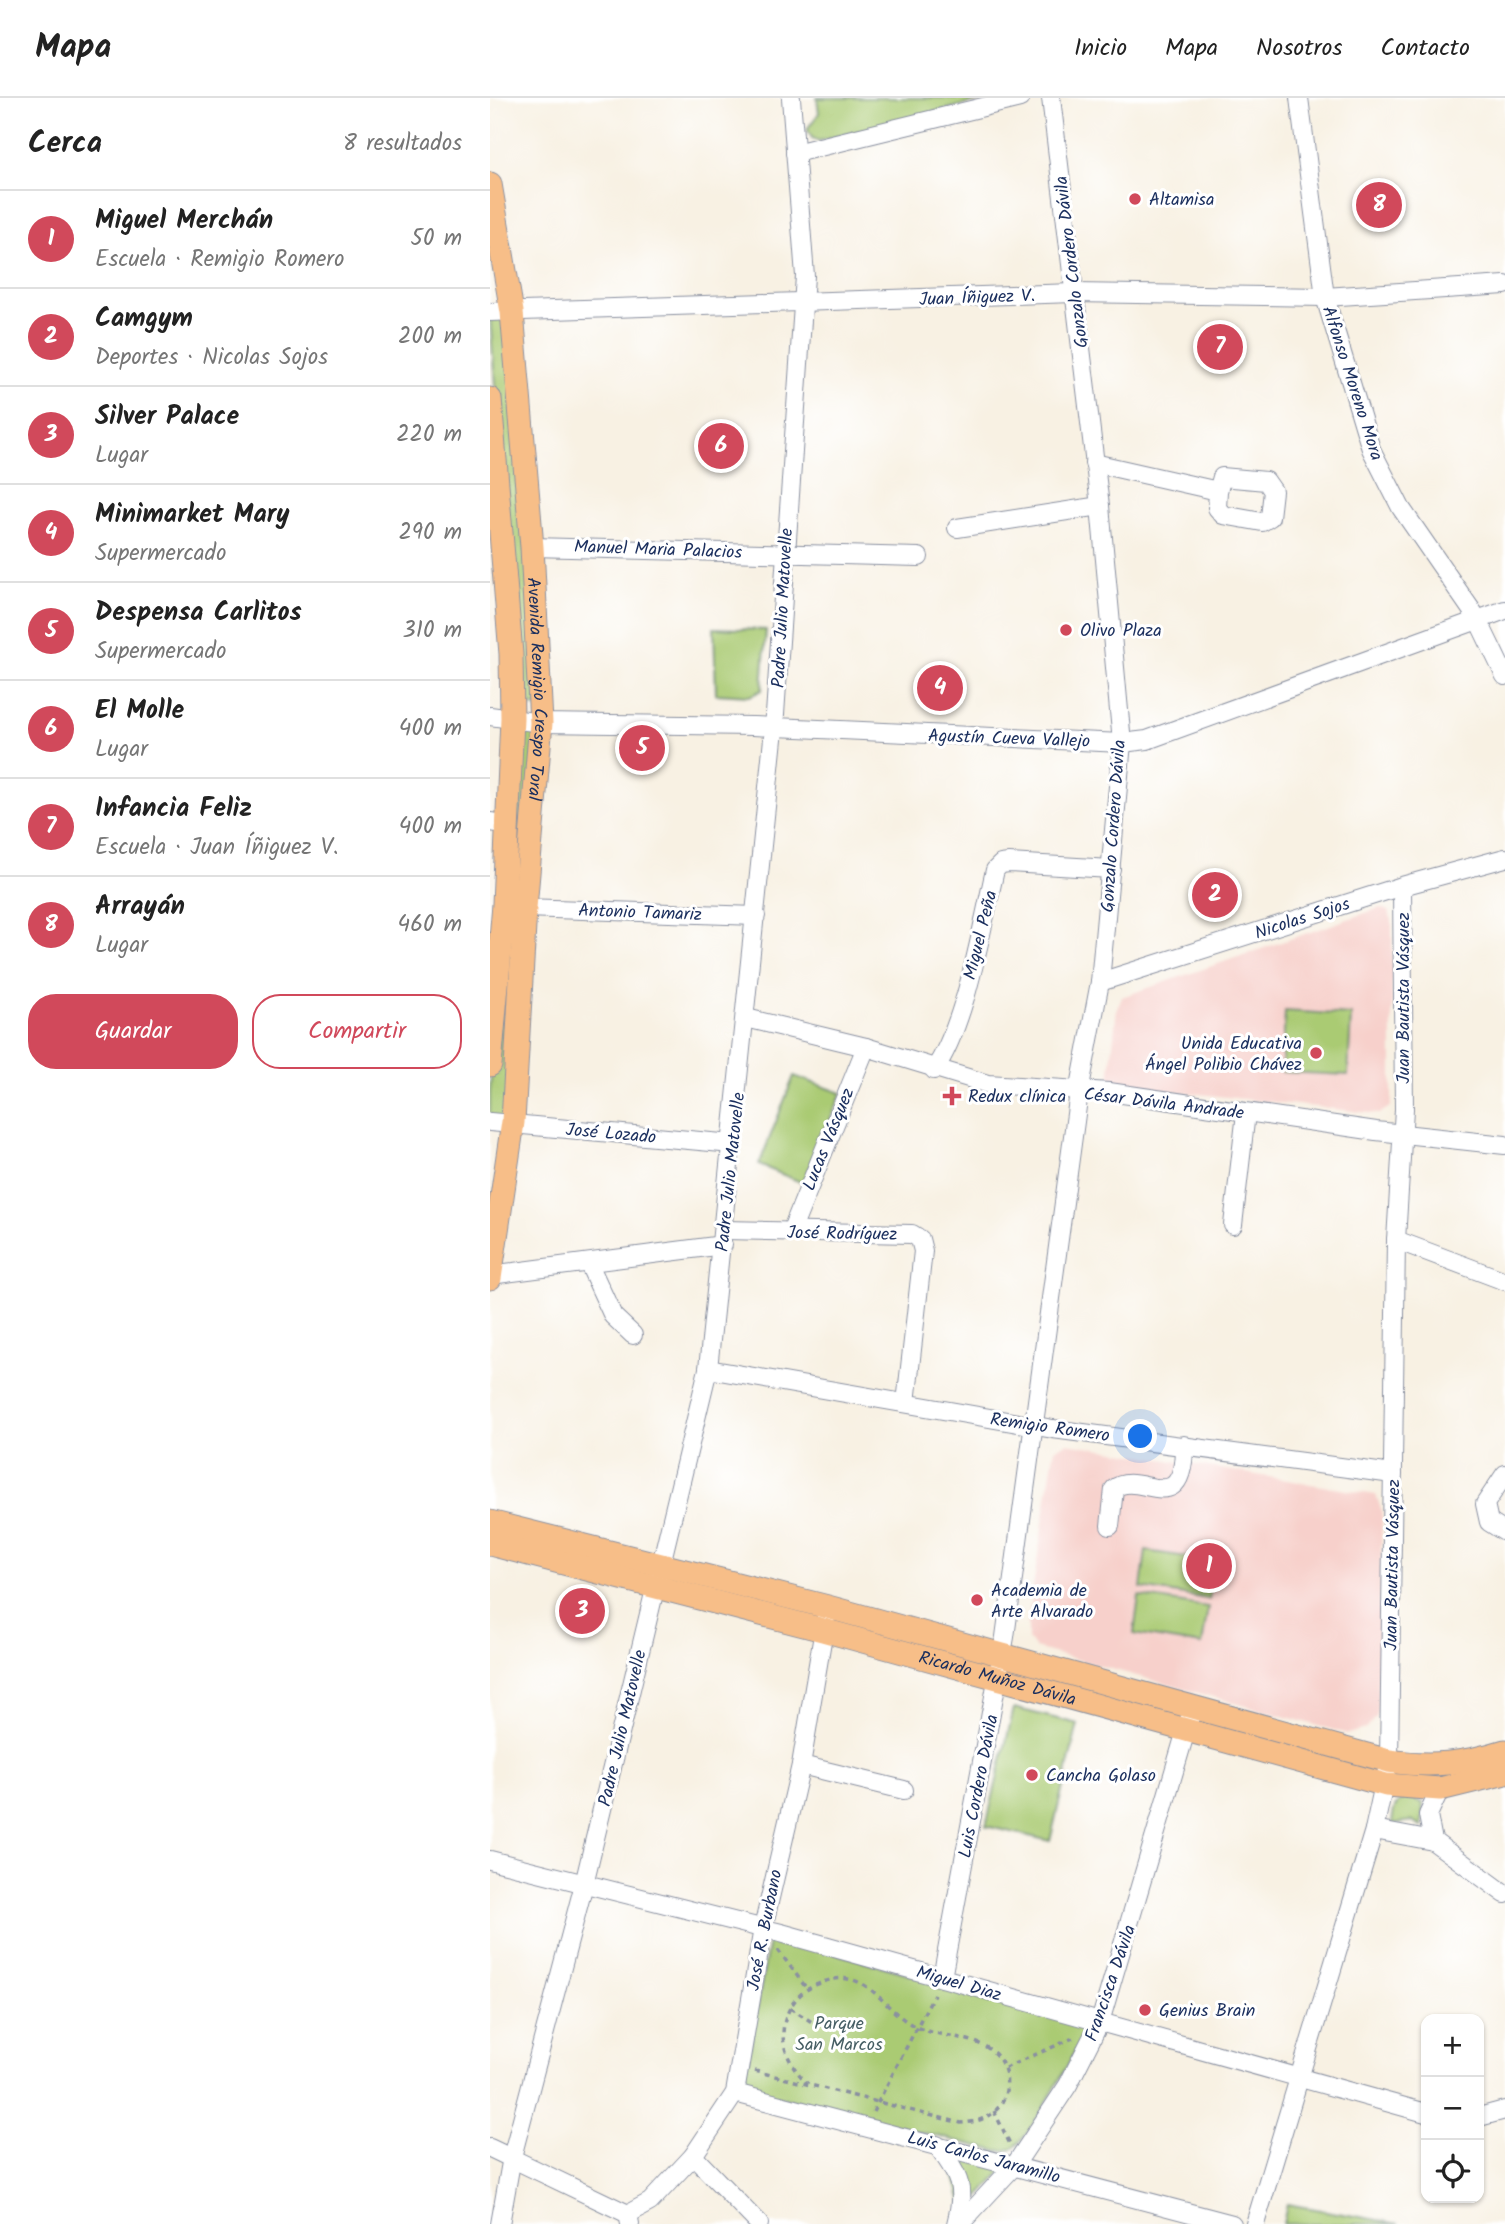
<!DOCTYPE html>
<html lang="es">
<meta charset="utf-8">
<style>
body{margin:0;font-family:Kalam,sans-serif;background:#f2f2f2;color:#222}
.controls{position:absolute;right:21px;bottom:21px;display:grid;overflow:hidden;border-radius:14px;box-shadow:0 2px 5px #0004}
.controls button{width:63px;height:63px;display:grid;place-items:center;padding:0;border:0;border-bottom:2px solid #e0e0e0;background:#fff;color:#222;font:35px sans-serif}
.you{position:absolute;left:651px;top:1339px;width:24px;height:24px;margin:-18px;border:5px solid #fff;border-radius:50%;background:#1a73e8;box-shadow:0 0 0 10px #1a73e833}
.badge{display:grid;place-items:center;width:46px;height:46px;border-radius:50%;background:#d1495b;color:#fff;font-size:23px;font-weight:700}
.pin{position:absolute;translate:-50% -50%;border:4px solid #fff;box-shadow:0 2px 7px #0006}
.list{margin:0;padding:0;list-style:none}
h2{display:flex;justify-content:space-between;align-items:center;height:91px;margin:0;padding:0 28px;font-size:30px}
h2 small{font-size:23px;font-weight:400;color:#767676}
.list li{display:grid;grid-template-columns:46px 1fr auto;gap:21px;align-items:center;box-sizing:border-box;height:98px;padding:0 28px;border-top:2px solid #e0e0e0}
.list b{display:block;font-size:26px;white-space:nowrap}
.list p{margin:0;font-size:23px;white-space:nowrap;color:#767676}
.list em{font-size:23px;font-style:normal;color:#767676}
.actions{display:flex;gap:14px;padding:21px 28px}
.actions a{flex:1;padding:16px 0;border:2px solid #d1495b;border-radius:28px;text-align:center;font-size:24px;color:#d1495b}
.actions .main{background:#d1495b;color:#fff}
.icon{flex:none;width:38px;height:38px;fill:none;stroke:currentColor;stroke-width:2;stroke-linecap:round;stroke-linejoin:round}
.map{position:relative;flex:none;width:1015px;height:2126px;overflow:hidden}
header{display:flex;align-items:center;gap:42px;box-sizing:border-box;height:98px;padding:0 35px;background:#fff;border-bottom:2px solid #e0e0e0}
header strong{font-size:33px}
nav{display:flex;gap:38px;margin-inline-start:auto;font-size:24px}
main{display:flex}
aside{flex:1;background:#fff}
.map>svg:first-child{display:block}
.built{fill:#f7d0cb}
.green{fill:#aacb73;stroke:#627d68;stroke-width:2}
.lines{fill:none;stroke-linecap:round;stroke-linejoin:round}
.minor-casing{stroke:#8a90a0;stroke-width:20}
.major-casing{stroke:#8a90a0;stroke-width:25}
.path{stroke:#8a90a0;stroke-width:3.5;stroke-dasharray:5 5;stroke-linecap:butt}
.minor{stroke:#fff;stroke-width:18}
.major{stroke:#f7be88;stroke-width:23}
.poi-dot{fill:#d1495b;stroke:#fff;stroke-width:2.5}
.labels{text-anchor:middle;stroke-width:6;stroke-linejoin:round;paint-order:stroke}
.poi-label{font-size:18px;fill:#1b2f5e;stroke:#fff;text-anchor:start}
.street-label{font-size:18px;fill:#1b2f5e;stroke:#fff}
.park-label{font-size:18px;fill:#465e64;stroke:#fff}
</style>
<header>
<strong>Mapa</strong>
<nav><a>Inicio</a><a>Mapa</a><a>Nosotros</a><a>Contacto</a></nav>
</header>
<main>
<aside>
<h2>Cerca<small>8 resultados</small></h2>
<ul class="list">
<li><span class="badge">1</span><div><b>Miguel Merchán</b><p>Escuela · Remigio Romero</p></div><em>50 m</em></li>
<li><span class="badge">2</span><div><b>Camgym</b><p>Deportes · Nicolas Sojos</p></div><em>200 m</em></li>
<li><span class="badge">3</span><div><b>Silver Palace</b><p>Lugar</p></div><em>220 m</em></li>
<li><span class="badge">4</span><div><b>Minimarket Mary</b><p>Supermercado</p></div><em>290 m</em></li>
<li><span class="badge">5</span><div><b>Despensa Carlitos</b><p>Supermercado</p></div><em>310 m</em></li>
<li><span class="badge">6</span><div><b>El Molle</b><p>Lugar</p></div><em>400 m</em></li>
<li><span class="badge">7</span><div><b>Infancia Feliz</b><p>Escuela · Juan Íñiguez V.</p></div><em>400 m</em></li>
<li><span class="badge">8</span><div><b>Arrayán</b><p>Lugar</p></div><em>460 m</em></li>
</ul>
<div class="actions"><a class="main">Guardar</a><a>Compartir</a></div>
</aside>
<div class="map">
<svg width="1015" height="2126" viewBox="0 0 1015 2126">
<rect width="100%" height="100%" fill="#fff"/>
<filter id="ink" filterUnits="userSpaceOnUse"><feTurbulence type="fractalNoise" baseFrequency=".0143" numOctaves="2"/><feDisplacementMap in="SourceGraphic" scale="14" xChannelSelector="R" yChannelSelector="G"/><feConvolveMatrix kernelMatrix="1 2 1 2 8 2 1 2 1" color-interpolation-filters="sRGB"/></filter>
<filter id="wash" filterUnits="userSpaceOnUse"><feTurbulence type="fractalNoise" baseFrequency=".00686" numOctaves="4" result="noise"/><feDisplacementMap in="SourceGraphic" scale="28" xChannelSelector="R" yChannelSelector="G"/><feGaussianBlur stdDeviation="1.57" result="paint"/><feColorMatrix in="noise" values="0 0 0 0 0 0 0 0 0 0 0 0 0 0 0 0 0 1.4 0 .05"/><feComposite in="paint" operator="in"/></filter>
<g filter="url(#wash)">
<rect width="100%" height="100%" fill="#f8f1e3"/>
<g class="built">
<polygon points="890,810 898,813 902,822 902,1000 901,1008 889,1016 628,987 619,983 627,910 632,899"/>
<polygon points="577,1345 886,1397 892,1414 887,1618 876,1631 858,1636 545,1550 538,1542 538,1522 563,1361 565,1351"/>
</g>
<g class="green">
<polygon points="327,0 502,0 329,43 322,40 317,31 329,15"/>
<polygon points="0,216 19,217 48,609 27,607"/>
<polygon points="224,530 276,532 272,592 260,598 226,596"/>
<polygon points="28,625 46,631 18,1021 0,1020 0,993"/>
<polygon points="795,913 861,917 858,977 792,974"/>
<polygon points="304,978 352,995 313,1085 269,1067"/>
<polygon points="656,1453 725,1463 719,1501 651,1490"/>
<polygon points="649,1498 718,1509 712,1547 644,1536"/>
<polygon points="524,1610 588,1626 560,1743 496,1728"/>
<path d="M917 1699 933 1705 932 1729 921 1723 902 1726C903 1712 904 1705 917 1699Z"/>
<path d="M280 1837 599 1926C587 1949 542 2039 523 2050 518 2053 512 2052 507 2053L253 1990Z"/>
<polygon points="458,2054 515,2070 475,2115"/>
<polygon points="797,2106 909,2126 793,2126"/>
</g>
</g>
<g filter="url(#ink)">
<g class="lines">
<g class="minor-casing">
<g id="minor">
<polyline points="809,0 835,199 881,351 911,410 987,520 1015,578"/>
<polyline points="305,55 530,0"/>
<polyline points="0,214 584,195 835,199 1015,187"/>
<polyline points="604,365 728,393 732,379 776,383 783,393 780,419 772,424 733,417 727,410 728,393"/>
<polyline points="467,430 610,408"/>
<polyline points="42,449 429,459"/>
<polyline points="0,618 51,625 263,628 632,645 657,642 1015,512"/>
<polyline points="0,724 16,726"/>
<polyline points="35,810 266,818"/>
<polyline points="610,884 912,788 1015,760"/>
<polyline points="256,920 376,949 498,986 619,994 886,1033 1015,1047"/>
<path d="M444 972C476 926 492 828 505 772L511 766 519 765 621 771"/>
<polyline points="0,1024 243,1046"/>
<polyline points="743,1127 756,1015"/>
<polyline points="234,1132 422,1136 430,1141 433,1153 416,1305"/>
<polyline points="301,1134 376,949"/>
<polyline points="906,1142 1015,1183"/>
<polyline points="99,1166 123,1218 143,1237"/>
<polyline points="0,1177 233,1147"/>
<polyline points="218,1271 563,1331 903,1376"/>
<polyline points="1015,1376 995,1406 999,1424 1015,1434"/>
<path d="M620 1428 624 1391C649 1370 694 1425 694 1347"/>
<polyline points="311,1667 414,1692"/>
<polyline points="884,1732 943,1743 1015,1796"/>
<polyline points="943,1743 938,1717 950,1691"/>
<polyline points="0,1762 291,1835 936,2015"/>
<polyline points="452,1880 515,1539 589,994 610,884 632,645 610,408 561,0"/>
<polyline points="245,1995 742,2126"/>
<polyline points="989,2019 1015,2012"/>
<path d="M447 2047C469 2079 476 2087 466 2126"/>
<polyline points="0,2050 138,2116 140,2126"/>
<polyline points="203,2058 269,2126"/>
<polyline points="138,2116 160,2104 203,2058 245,1995 273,1830 311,1667 336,1519"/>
<polyline points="10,2126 22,2059 94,1786 218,1271 284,631 315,178 301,0"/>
<polyline points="470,2126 525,2067 578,1987 610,1924 703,1609"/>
<polyline points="765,2126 884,1732 899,1663 906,1142 914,1011 912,788"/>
</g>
</g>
<g class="major-casing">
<g id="major">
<path id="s1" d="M0 86 22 214 42 449 51 625 35 810 23 1024 0 1180"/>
<polyline points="0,301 21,556 22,620 14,806 0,967"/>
<path d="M0 1424 338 1509 899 1663C941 1669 974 1666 1015 1653"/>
<path id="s2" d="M0 1446 333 1532 896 1687 950 1691 1015 1675"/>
</g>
</g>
<g class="path">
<polyline points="288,1852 317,1891"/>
<polyline points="300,1910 322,1924"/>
<polyline points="515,1970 583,1940"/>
<path d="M265 1973 471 2025C488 2024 503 2020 512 2004 517 1995 518 1983 515 1973 503 1934 454 1943 424 1928 390 1910 377 1865 328 1886 313 1892 302 1902 296 1919 287 1945 300 1968 318 1986"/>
<polyline points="504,2013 520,2046"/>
<polyline points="383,2014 444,1896"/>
</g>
<use href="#minor" class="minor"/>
<use href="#major" class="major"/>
</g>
</g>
<g class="poi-dot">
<circle cx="645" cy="101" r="7"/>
<circle cx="576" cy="532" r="7"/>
<circle cx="826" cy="955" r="7"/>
<path d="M458.5 987.5h7v7h7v7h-7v7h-7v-7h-7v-7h7z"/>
<circle cx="487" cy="1502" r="7"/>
<circle cx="542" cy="1677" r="7"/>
<circle cx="655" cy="1912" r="7"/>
</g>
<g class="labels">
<g class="poi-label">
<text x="659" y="107">Altamisa</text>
<text x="590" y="538">Olivo Plaza</text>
<text x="812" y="951" text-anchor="end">Unida Educativa<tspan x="812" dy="21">Ángel Polibio Chávez</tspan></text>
<text x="478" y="1004">Redux clínica</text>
<text x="501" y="1498">Academia de<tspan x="501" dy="21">Arte Alvarado</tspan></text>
<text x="556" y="1683">Cancha Golaso</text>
<text x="669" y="1918">Genius Brain</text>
</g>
<g class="street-label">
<text transform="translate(581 164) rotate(-97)" y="6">Gonzalo Cordero Dávila</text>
<text transform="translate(487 199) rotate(-2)" y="6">Juan Íñiguez V.</text>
<text transform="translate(863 285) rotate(72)" y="6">Alfonso Moreno Mora</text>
<text transform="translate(168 451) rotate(2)" y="6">Manuel Maria Palacios</text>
<text transform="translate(292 510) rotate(-87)" y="6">Padre Julio Matovelle</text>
<text dy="6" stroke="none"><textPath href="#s1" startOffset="508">Avenida Remigio Crespo Toral</textPath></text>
<text transform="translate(519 640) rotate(2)" y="6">Agustín Cueva Vallejo</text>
<text transform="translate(623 728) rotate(-86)" y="6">Gonzalo Cordero Dávila</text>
<text transform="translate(150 814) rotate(2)" y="6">Antonio Tamariz</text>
<text transform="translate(812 820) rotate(-18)" y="6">Nicolas Sojos</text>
<text transform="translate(490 837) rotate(-76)" y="6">Miguel Peña</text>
<text transform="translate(913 900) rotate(-90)" y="6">Juan Bautista Vásquez</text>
<text transform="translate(674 1005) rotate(7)" y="6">César Dávila Andrade</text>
<text transform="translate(121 1035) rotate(5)" y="6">José Lozado</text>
<text transform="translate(338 1041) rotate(-68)" y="6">Lucas Vásquez</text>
<text transform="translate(240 1074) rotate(-84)" y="6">Padre Julio Matovelle</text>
<text transform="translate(352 1135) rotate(1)" y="6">José Rodríguez</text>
<text transform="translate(560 1329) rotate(8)" y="6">Remigio Romero</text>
<text transform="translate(902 1467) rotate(-89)" y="6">Juan Bautista Vásquez</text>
<text dy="6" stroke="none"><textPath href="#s2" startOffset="525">Ricardo Muñoz Dávila</textPath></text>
<text transform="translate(132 1630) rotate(-77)" y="6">Padre Julio Matovelle</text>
<text transform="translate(488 1688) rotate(-79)" y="6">Luis Cordero Dávila</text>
<text transform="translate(274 1832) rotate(-79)" y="6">José R. Burbano</text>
<text transform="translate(469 1885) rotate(16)" y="6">Miguel Diaz</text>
<text transform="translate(620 1885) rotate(-71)" y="6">Francisca Dávila</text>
<text transform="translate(494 2059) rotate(15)" y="6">Luis Carlos Jaramillo</text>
</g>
<g class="park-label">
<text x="349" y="1931">Parque<tspan x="349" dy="21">San Marcos</tspan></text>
</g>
</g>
</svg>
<div class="controls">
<button>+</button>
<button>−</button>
<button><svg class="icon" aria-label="locate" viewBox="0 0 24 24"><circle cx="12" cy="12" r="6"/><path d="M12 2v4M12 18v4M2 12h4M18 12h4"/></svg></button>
</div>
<div class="you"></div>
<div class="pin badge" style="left:719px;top:1468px">1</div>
<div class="pin badge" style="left:725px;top:797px">2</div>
<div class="pin badge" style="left:92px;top:1513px">3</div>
<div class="pin badge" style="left:450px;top:590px">4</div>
<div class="pin badge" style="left:152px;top:650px">5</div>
<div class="pin badge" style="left:231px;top:348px">6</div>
<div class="pin badge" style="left:730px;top:249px">7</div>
<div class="pin badge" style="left:889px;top:107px">8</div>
</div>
</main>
